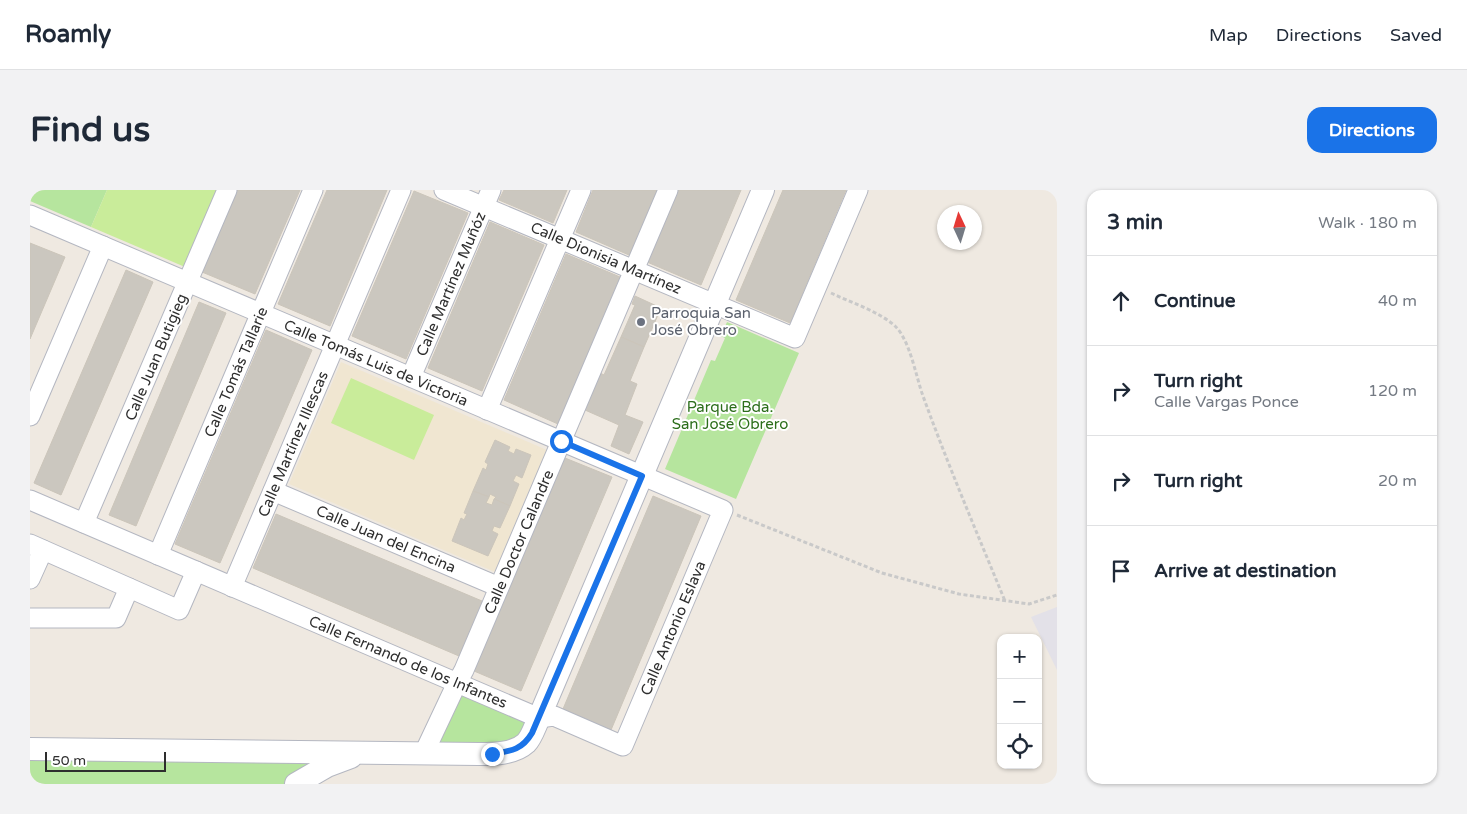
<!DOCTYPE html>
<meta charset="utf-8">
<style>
body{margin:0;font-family:"Varela Round",sans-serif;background:#f2f2f3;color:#1f2937}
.controls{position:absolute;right:15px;bottom:15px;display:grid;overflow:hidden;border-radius:10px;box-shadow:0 1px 4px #0004}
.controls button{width:45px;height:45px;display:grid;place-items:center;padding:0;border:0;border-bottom:1px solid #e0e1e3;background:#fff;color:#1f2937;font:25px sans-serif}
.compass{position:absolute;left:907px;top:15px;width:45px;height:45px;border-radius:50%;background:#fff;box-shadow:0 1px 4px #0004;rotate:356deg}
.scale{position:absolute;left:15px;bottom:12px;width:121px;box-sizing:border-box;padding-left:5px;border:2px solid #2e2e2e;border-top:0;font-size:14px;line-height:18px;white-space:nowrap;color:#2e2e2e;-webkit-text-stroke:4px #fff;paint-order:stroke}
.stop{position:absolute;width:15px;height:15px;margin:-11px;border:4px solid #1a73e8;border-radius:50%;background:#fff}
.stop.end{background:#1a73e8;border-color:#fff;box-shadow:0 1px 5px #0008}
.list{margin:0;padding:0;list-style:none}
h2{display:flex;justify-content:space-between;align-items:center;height:65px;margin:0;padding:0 20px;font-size:21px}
h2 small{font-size:16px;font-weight:400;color:#747a83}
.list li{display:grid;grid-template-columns:32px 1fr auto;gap:15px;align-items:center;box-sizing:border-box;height:90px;padding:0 20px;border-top:1px solid #e0e1e3}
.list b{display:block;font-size:19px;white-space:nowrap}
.list p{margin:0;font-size:16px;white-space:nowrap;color:#747a83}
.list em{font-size:16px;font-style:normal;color:#747a83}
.icon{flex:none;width:28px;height:28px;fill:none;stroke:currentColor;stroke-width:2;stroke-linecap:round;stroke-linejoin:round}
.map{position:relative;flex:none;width:1027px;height:594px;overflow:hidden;border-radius:15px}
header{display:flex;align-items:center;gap:30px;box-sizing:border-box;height:70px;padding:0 25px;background:#fff;border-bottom:1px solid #e0e1e3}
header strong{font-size:24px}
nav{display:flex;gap:28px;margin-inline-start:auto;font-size:18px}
.intro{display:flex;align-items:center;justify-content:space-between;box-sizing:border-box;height:120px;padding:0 30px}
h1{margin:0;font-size:35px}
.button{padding:12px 22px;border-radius:15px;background:#1a73e8;color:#fff;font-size:18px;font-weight:700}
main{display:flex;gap:30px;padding:0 30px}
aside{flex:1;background:#fff;border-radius:15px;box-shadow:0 1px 4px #0004}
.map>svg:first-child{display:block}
.industrial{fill:#e3e1e8}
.education{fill:#f0e6d1}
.green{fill:#b6e59e}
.pitch{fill:#c9ec9a}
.building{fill:#cbc7bf;stroke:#cbc5ba}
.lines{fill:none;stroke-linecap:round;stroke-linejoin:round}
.minor-casing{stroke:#b4b7c1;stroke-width:21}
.tertiary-casing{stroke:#b4b7c1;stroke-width:24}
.path{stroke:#c9c9c9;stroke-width:3;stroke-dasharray:4 2.5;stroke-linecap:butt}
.minor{stroke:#fff;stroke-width:19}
.tertiary{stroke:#fff;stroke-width:22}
.route{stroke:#1a73e8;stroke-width:6}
.worship-dot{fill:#6b7280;stroke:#fff;stroke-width:2}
.labels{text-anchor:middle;stroke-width:4;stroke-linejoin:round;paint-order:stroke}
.street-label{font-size:15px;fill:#2e2e2e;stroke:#fff}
.worship-label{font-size:15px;fill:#5b616d;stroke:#fff;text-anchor:start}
.park-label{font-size:15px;fill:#2c6e1b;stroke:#fff}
</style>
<header>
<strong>Roamly</strong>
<nav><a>Map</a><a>Directions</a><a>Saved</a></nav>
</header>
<div class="intro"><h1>Find us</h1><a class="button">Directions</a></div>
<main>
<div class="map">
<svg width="1027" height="594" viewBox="0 0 1027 594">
<rect width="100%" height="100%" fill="#efe9e1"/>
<polygon class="industrial" points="1027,417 1027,480 1001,427"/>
<polygon class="education" points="311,172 517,260 465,382 259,294"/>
<g class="green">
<polygon points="0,0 77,0 61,37 0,11"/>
<polygon points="697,132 769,163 706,309 635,279 681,170 685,171 695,148 691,146"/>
<polygon points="427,493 509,528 496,553 394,563"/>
<polygon points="0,559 349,563 266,594 0,594"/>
</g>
<g class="pitch">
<polygon points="77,0 188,0 155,77 61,37"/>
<polygon points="321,188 404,225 384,270 301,233"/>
</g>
<g class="building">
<polygon points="207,0 270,0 225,104 172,82"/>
<polygon points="297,0 357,0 300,136 248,114"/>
<polygon points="474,0 537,0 523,33 469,10"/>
<polygon points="563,0 627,0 599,65 546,42"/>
<polygon points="648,0 711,0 671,95 617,72"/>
<polygon points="753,0 816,0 760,133 706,110"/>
<polygon points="384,1 438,23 376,169 322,146"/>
<polygon points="460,32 514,55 452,201 398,178"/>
<polygon points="0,53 35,67 0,149"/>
<polygon points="536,64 590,87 528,234 474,210"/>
<polygon points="96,80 123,92 31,305 4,293"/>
<polygon points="605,106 631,118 614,157 591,147 605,115 602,114"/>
<polygon points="169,112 196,123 106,336 79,325"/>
<polygon points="236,140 282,160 190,373 145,354"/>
<polygon points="591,147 614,157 600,191 607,194 595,225 613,232 599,264 581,256 589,235 555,220 570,183 574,185"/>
<polygon points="465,250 480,257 478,261 484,264 486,259 501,265 492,288 486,285 483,291 489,294 480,316 464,309 466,307 460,304 459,307 443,301 453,278 456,280 458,274 455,272"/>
<polygon points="535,268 582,287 491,501 444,481"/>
<polygon points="443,301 459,307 456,313 462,315 464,309 480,316 470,338 464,336 462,341 468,344 458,366 422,351 431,328 434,330 437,324 434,323"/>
<polygon points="623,306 671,326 581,540 533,519"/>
<polygon points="246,324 452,411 429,466 223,378"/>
</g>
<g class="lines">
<g class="minor-casing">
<g id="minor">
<polyline points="414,0 765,148 828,0"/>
<polyline points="0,25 693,320 593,556 524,526 509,528 0,310"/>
<polyline points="381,187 461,0"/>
<polyline points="457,220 551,0"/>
<polyline points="0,226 73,56"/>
<polyline points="243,301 469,397"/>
<polyline points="54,333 197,0"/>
<polyline points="0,354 149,420 166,381"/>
<polyline points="128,365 283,0"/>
<polyline points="0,389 13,360"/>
<polyline points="202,397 371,0"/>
<polyline points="0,428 86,428 99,398"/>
<polyline points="394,563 427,493 434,480 638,0"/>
</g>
</g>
<g class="tertiary-casing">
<g id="tertiary">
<path d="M0 559 449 564C464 564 484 564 496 553 502 547 505 536 509 528L733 0"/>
<polyline points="266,594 297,576 321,567"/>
</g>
</g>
<g class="path">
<path d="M801 103C822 113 848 121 865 136 880 150 886 187 893 206 918 275 947 343 975 411"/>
<polyline points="707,325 852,383 929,404 999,414 1027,405"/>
</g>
<use href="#minor" class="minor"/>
<use href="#tertiary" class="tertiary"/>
</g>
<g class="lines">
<path class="route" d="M462 564C481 561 492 560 502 543L612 286 531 251"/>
</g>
<circle class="worship-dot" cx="611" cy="132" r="5"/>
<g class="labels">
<g class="street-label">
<text transform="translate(576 68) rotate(23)" y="5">Calle Dionisia Martínez</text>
<text transform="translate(421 94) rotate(-67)" y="5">Calle Martínez Muñóz</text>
<text transform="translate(126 167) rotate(-67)" y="5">Calle Juan Butigieg</text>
<text transform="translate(346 173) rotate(23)" y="5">Calle Tomás Luis de Victoria</text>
<text transform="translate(206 182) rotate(-67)" y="5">Calle Tomás Tallarie</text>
<text transform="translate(263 254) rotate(-67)" y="5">Calle Martínez Illescas</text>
<text transform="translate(356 349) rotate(23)" y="5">Calle Juan del Encina</text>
<text transform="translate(489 352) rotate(-67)" y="5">Calle Doctor Calandre</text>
<text transform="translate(643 438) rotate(-67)" y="5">Calle Antonio Eslava</text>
<text transform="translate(378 472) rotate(23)" y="5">Calle Fernando de los Infantes</text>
</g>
<g class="worship-label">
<text x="621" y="128">Parroquia San<tspan x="621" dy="17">José Obrero</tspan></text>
</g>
<g class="park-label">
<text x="700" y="222">Parque Bda.<tspan x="700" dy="17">San José Obrero</tspan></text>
</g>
</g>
</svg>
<div class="controls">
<button>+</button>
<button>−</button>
<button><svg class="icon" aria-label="locate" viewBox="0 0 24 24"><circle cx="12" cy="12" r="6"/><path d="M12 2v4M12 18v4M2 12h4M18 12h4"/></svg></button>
</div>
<svg class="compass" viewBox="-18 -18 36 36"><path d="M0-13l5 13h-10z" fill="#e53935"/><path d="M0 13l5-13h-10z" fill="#747a83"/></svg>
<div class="scale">50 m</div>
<div class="stop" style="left:531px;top:251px"></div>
<div class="stop end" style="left:462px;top:564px"></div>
</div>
<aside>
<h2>3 min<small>Walk · 180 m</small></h2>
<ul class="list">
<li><svg class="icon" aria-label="ahead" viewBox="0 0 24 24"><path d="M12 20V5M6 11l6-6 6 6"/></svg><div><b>Continue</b></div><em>40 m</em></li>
<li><svg class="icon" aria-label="right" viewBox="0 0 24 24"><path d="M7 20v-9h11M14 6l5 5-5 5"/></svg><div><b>Turn right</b><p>Calle Vargas Ponce</p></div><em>120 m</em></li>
<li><svg class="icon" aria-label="right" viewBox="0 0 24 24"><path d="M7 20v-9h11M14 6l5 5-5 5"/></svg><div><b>Turn right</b></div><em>20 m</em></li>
<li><svg class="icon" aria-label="arrive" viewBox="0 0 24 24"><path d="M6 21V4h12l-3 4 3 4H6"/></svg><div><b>Arrive at destination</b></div></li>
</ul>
</aside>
</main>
